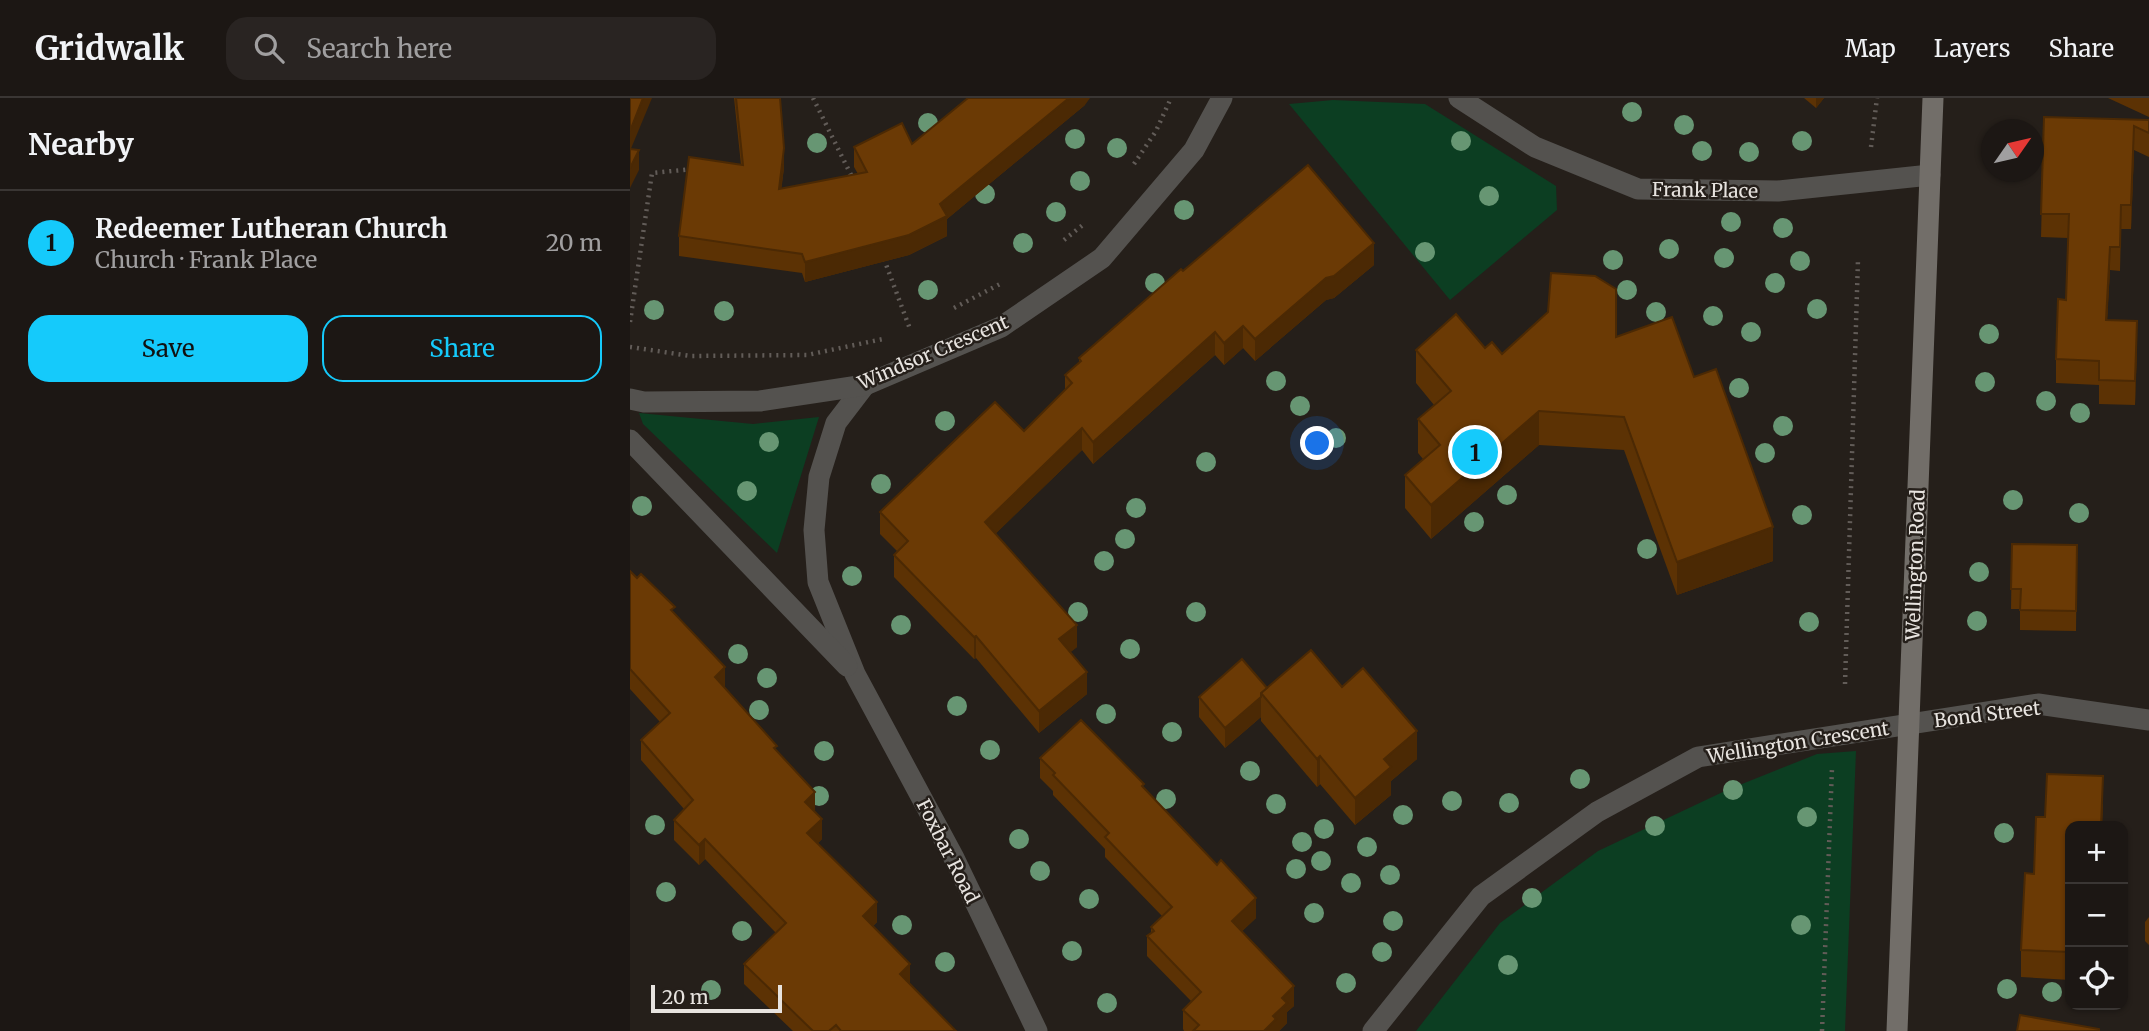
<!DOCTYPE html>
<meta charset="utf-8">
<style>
body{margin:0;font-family:Merriweather,serif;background:#292422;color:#f1f3f6}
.controls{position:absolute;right:21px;bottom:21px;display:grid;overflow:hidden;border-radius:14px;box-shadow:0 2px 5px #0004}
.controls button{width:63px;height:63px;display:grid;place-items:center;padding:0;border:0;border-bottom:2px solid #3a3634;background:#1c1714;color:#f1f3f6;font:35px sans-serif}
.compass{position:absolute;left:1351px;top:21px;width:63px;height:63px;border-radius:50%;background:#1c1714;box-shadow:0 2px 5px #0004;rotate:56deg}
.scale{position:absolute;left:21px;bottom:18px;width:131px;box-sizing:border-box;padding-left:7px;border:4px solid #e7e3df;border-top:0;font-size:19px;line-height:24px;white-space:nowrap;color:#e7e3df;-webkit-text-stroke:5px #251f1a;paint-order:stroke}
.you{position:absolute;left:688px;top:346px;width:24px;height:24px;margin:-18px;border:5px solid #fff;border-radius:50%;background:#1a73e8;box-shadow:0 0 0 10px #1a73e833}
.badge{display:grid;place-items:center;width:46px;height:46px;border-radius:50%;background:#15cafb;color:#111;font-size:23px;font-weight:700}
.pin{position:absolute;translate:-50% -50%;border:4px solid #fff;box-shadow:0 2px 7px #0006}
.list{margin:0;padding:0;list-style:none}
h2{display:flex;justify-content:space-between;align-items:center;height:91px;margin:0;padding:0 28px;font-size:30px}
h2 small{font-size:23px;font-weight:400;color:#a09fa0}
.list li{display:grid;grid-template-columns:46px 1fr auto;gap:21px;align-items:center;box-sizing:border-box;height:105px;padding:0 28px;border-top:2px solid #3a3634}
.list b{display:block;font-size:26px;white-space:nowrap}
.list p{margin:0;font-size:23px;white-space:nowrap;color:#a09fa0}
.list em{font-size:23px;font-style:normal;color:#a09fa0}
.actions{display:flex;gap:14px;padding:21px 28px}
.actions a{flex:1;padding:16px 0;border:2px solid #15cafb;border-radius:21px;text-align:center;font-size:24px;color:#15cafb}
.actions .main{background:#15cafb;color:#111}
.icon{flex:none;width:38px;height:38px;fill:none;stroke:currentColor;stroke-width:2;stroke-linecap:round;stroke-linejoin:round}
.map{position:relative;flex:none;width:1519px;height:933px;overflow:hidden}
header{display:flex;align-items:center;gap:42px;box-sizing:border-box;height:98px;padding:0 35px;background:#1c1714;border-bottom:2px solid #3a3634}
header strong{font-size:33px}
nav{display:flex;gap:38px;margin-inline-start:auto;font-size:24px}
.search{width:490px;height:63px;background:#292422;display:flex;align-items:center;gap:18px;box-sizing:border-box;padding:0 24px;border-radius:21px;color:#a09fa0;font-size:26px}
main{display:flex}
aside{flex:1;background:#1c1714}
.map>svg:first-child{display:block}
.green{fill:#0c3e22}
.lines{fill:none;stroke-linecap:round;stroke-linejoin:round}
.path{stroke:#625c58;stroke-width:4.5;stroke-dasharray:2 5;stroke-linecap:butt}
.street{stroke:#54524f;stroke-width:21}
.secondary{stroke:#726e69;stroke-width:21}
.tree{fill:#679673}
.wall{fill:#5c3204}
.shaded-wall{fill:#4b2904}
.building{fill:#6b3a05;stroke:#4b2904;stroke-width:2}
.labels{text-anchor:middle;stroke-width:5;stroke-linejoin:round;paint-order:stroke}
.street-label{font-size:19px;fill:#e7e3df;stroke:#251f1a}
</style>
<header>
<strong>Gridwalk</strong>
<div class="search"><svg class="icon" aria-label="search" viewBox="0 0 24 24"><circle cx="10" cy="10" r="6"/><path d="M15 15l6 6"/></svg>Search here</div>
<nav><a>Map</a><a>Layers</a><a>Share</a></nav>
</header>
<main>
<aside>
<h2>Nearby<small></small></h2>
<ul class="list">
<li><span class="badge">1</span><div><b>Redeemer Lutheran Church</b><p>Church · Frank Place</p></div><em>20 m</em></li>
</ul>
<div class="actions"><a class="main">Save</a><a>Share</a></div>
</aside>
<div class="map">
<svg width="1519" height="933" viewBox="0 0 1519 933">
<rect width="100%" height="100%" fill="#251f1a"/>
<g class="green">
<polygon points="703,2 795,6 926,88 927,112 820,202 659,6"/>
<polygon points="9,315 123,326 189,319 147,455 13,326"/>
<polygon points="1226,653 1215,933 786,933 870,825 968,753 1097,692 1187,656"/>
</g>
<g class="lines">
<g class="path">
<polyline points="183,0 223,81"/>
<polyline points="1241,49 1247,0"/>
<polyline points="504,66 526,33 541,0"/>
<polyline points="434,142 454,126"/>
<polyline points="254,161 280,231"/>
<polyline points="324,210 372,185"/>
<polyline points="0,224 22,75 63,71"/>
<polyline points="0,249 61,258 177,257 253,241"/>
<polyline points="1215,586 1228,161"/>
<polyline points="1192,933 1202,670"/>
</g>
<g class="street">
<polyline points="829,0 905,49 1008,91 1148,93 1300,77"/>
<polyline points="235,287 206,325 189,379 184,432 188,484 225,576 324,760 407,933"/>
<polyline points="0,301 14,304 130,303 235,287 371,229 472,160 564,52 592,0"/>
<polyline points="0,342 217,568"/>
<polyline points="743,933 851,798 967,714 1068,659 1408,606 1519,622"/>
</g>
<polyline class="secondary" points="1267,933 1303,0"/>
</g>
<g class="tree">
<circle cx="1002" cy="14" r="10"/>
<circle cx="298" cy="25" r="10"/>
<circle cx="1054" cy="27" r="10"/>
<circle cx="445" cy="41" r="10"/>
<circle cx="831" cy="43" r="10"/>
<circle cx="1172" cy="43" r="10"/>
<circle cx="187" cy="45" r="10"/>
<circle cx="487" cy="50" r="10"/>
<circle cx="1072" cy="53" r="10"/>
<circle cx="1119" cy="54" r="10"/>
<circle cx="450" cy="83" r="10"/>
<circle cx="355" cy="96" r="10"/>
<circle cx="859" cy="98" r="10"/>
<circle cx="554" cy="112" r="10"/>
<circle cx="426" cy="114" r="10"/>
<circle cx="1101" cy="124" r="10"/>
<circle cx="1153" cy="130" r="10"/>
<circle cx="393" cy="145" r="10"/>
<circle cx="1039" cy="151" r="10"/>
<circle cx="795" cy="154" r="10"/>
<circle cx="1094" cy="160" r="10"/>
<circle cx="983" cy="162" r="10"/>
<circle cx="1170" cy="163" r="10"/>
<circle cx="525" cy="185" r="10"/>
<circle cx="1145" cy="185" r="10"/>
<circle cx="298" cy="192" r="10"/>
<circle cx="997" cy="192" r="10"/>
<circle cx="1187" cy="211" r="10"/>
<circle cx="24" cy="212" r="10"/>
<circle cx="94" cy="213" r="10"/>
<circle cx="1026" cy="214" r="10"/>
<circle cx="1083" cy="218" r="10"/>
<circle cx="1121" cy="234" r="10"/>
<circle cx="1359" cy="236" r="10"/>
<circle cx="646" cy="283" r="10"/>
<circle cx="1355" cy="284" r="10"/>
<circle cx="1109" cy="290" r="10"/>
<circle cx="1416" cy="303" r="10"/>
<circle cx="670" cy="308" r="10"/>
<circle cx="1450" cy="315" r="10"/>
<circle cx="315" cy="323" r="10"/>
<circle cx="1153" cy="328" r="10"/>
<circle cx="706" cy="340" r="10"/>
<circle cx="139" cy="344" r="10"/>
<circle cx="1135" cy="355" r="10"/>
<circle cx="576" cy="364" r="10"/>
<circle cx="251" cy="386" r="10"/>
<circle cx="117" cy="393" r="10"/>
<circle cx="877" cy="397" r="10"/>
<circle cx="1383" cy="402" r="10"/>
<circle cx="12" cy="408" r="10"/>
<circle cx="506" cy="410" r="10"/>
<circle cx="1449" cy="415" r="10"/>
<circle cx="1172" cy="417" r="10"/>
<circle cx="844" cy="424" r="10"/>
<circle cx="495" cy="441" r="10"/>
<circle cx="1017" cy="451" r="10"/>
<circle cx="474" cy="463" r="10"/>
<circle cx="1349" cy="474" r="10"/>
<circle cx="222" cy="478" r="10"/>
<circle cx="448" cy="514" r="10"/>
<circle cx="566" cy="514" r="10"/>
<circle cx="1347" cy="523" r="10"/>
<circle cx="1179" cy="524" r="10"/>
<circle cx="271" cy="527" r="10"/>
<circle cx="500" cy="551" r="10"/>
<circle cx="108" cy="556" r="10"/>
<circle cx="137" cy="580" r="10"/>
<circle cx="327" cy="608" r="10"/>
<circle cx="129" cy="612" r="10"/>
<circle cx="476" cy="616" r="10"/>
<circle cx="542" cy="634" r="10"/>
<circle cx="360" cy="652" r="10"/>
<circle cx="194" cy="653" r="10"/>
<circle cx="620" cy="673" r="10"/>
<circle cx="950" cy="681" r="10"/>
<circle cx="1103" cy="692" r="10"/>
<circle cx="189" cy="698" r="10"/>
<circle cx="536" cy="701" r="10"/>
<circle cx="822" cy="703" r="10"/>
<circle cx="879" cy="705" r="10"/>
<circle cx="646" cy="706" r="10"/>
<circle cx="773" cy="717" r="10"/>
<circle cx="1177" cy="719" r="10"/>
<circle cx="25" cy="727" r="10"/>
<circle cx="1025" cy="728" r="10"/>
<circle cx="694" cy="731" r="10"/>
<circle cx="1374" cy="735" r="10"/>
<circle cx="389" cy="741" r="10"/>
<circle cx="672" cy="744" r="10"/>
<circle cx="737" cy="749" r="10"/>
<circle cx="691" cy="763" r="10"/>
<circle cx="666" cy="771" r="10"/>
<circle cx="410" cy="773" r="10"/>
<circle cx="760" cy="777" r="10"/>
<circle cx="721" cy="785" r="10"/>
<circle cx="36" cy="794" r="10"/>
<circle cx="902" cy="800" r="10"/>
<circle cx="459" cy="801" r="10"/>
<circle cx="684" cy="815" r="10"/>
<circle cx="763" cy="823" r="10"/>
<circle cx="272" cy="827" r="10"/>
<circle cx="1171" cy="827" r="10"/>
<circle cx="112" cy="833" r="10"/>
<circle cx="442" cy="853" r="10"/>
<circle cx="752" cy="854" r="10"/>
<circle cx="315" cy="864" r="10"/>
<circle cx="878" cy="867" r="10"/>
<circle cx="716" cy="885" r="10"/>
<circle cx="1377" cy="891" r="10"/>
<circle cx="81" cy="892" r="10"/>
<circle cx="1422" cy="894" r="10"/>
<circle cx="477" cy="905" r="10"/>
</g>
<g class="wall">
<polygon points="104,0 150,0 154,70 151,91 228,76 224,69 224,49 282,46 455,7 317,121 317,138 279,157 175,184 172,175 49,158 49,138 111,67"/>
<polygon points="1174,0 1194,0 1186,10"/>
<polygon points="1478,0 1519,0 1519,19"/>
<polygon points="1414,19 1519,22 1519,59 1504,52 1501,131 1491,131 1490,173 1480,172 1477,222 1507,247 1505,307 1469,306 1469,287 1426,285 1426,261 1436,202 1438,140 1411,139"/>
<polygon points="744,167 704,200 696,202 625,263 613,250 594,267 585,257 463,366 452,352 365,436 447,549 440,554 457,596 409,635 346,560 344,561 264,479 264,457 267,453 250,436 250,414 394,333 435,292 435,277 449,265 449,260 553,173"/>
<polygon points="986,239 1064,279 1143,463 1047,497 994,352 909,347 801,441 775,410 775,377 793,361 788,355 788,321 804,307 786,285 786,252 855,250 872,256"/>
<polygon points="1382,446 1447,447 1446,533 1390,532 1390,511 1381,511"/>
<polygon points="0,473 45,516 94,590 147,653 185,714 192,741 188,745 247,824 243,828 280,886 326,933 163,933 114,886 114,866 146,835 75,761 69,767 44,742 44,722 54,711 11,662 11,642 30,624 0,591"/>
<polygon points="712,589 787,661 761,683 761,697 725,727 690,686 687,689 631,623 631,619 595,650 569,619 569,599 637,590"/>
<polygon points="410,660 514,690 626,820 612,833 664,908 657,914 657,925 649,933 554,933 553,931 553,912 561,903 517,858 517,838 521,836 521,829 532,818 475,759 475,751 423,697 423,693 410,680"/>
<polygon points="1473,706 1472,728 1440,728 1440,882 1391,879 1391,852 1404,776 1415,719"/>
<polygon points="1519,819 1519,847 1515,843 1515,824"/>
</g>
<g class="shaded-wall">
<polygon points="13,0 22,0 0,53 0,33"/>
<polygon points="439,0 460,0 455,7 317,121 317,138 279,157 175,184 175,164 310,106"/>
<polygon points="1186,0 1194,0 1186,10"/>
<polygon points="1504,28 1504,52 1501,131 1501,107"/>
<polygon points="154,50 154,70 149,111 149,91"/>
<polygon points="9,52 9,72 0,90 0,70"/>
<polygon points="744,145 744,167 704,200 696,202 625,263 625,241 696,180"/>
<polygon points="1480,149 1480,172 1476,246 1476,222"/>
<polygon points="1507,223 1507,247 1505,307 1505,283"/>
<polygon points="613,228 613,250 594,267 594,245"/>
<polygon points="585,234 585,257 463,366 463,344"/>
<polygon points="909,313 909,347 801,441 801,407"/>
<polygon points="452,330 452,352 355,446 355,424"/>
<polygon points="1143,429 1143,463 1047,497 1047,464"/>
<polygon points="447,527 447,549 429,564 429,541"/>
<polygon points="346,538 346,560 344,561 344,539"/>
<polygon points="95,569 95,589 85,599 85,579"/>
<polygon points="457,574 457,596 409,635 409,613"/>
<polygon points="631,599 631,619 595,650 595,630"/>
<polygon points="787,633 787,661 761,683 761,697 725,727 725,700 754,661"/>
<polygon points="690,658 690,686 687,689 687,661"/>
<polygon points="1473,678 1472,728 1471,728"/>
<polygon points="185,694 185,713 175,704"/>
<polygon points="192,721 192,741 177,755 177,735"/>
<polygon points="75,741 75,761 69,767 69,747"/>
<polygon points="626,800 626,820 602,843 602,823"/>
<polygon points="247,804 247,824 233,838 233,818"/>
<polygon points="280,866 280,886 270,876"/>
<polygon points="664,888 664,908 657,914 657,925 649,933 634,933 643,918 652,900"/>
</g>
<g class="building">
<polygon points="0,0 13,0 0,33"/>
<polygon points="106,0 150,0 154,50 149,91 237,74 224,49 272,25 282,46 338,0 439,0 310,106 317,118 279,137 175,164 172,156 49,138 59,59 113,67"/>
<polygon points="1414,19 1519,22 1519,35 1504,28 1501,107 1491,107 1490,149 1480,149 1476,222 1507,223 1505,283 1469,282 1469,263 1426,261 1428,201 1436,202 1439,116 1411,116"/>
<polygon points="0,51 9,52 0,70"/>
<polygon points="678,67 744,145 704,178 696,180 625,241 613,228 594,245 585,234 463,344 452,330 355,424 447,527 429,541 457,574 409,613 346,538 344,539 264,457 278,443 250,414 365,304 394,333 442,285 435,277 451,263 449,260 551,171 553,173"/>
<polygon points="921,175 965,178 986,191 986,239 1042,219 1064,279 1086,271 1143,429 1047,464 994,319 909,313 801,407 775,377 810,347 788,321 821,293 786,252 826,216 855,250 862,244 872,256 918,214"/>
<polygon points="1382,446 1447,447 1446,513 1390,512 1391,491 1381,491"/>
<polygon points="0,473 7,480 11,476 45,509 41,512 95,569 85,579 147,648 144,650 185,694 175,704 192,721 177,735 247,804 233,818 280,866 270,876 326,933 211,933 206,927 199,933 183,933 114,866 156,825 75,741 69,747 44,722 63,702 11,642 40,615 0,571"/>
<polygon points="681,552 712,589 733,570 787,633 754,661 761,669 725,700 690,658 687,661 631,595"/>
<polygon points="612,561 637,590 631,595 631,599 595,630 569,599"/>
<polygon points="451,622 514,686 512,688 587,767 591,762 626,800 602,823 664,888 652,900 657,905 643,918 646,921 634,933 563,933 569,927 553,912 571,894 517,838 524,833 521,829 542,809 475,739 479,735 423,677 425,675 410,660"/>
<polygon points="1417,676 1473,678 1471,728 1440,728 1440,854 1391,852 1395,775 1404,776 1406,719 1415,719"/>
<polygon points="1390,917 1469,931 1469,933 1387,933"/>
</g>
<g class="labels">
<g class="street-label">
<text transform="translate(1075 92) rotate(1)" y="7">Frank Place</text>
<text transform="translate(303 254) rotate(-23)" y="7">Windsor Crescent</text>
<text transform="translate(1285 467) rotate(-88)" y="7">Wellington Road</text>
<text transform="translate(1357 616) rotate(-7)" y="7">Bond Street</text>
<text transform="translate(1168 644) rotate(-9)" y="7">Wellington Crescent</text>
<text transform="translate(318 753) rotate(63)" y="7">Foxbar Road</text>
</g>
</g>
</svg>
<div class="controls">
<button>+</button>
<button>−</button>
<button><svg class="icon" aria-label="locate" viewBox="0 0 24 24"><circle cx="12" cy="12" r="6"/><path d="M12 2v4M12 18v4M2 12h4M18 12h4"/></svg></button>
</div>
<svg class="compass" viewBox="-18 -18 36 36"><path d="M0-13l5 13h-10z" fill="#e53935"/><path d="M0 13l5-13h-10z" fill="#a09fa0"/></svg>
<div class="scale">20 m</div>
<div class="you"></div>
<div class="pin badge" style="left:845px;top:354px">1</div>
</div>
</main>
